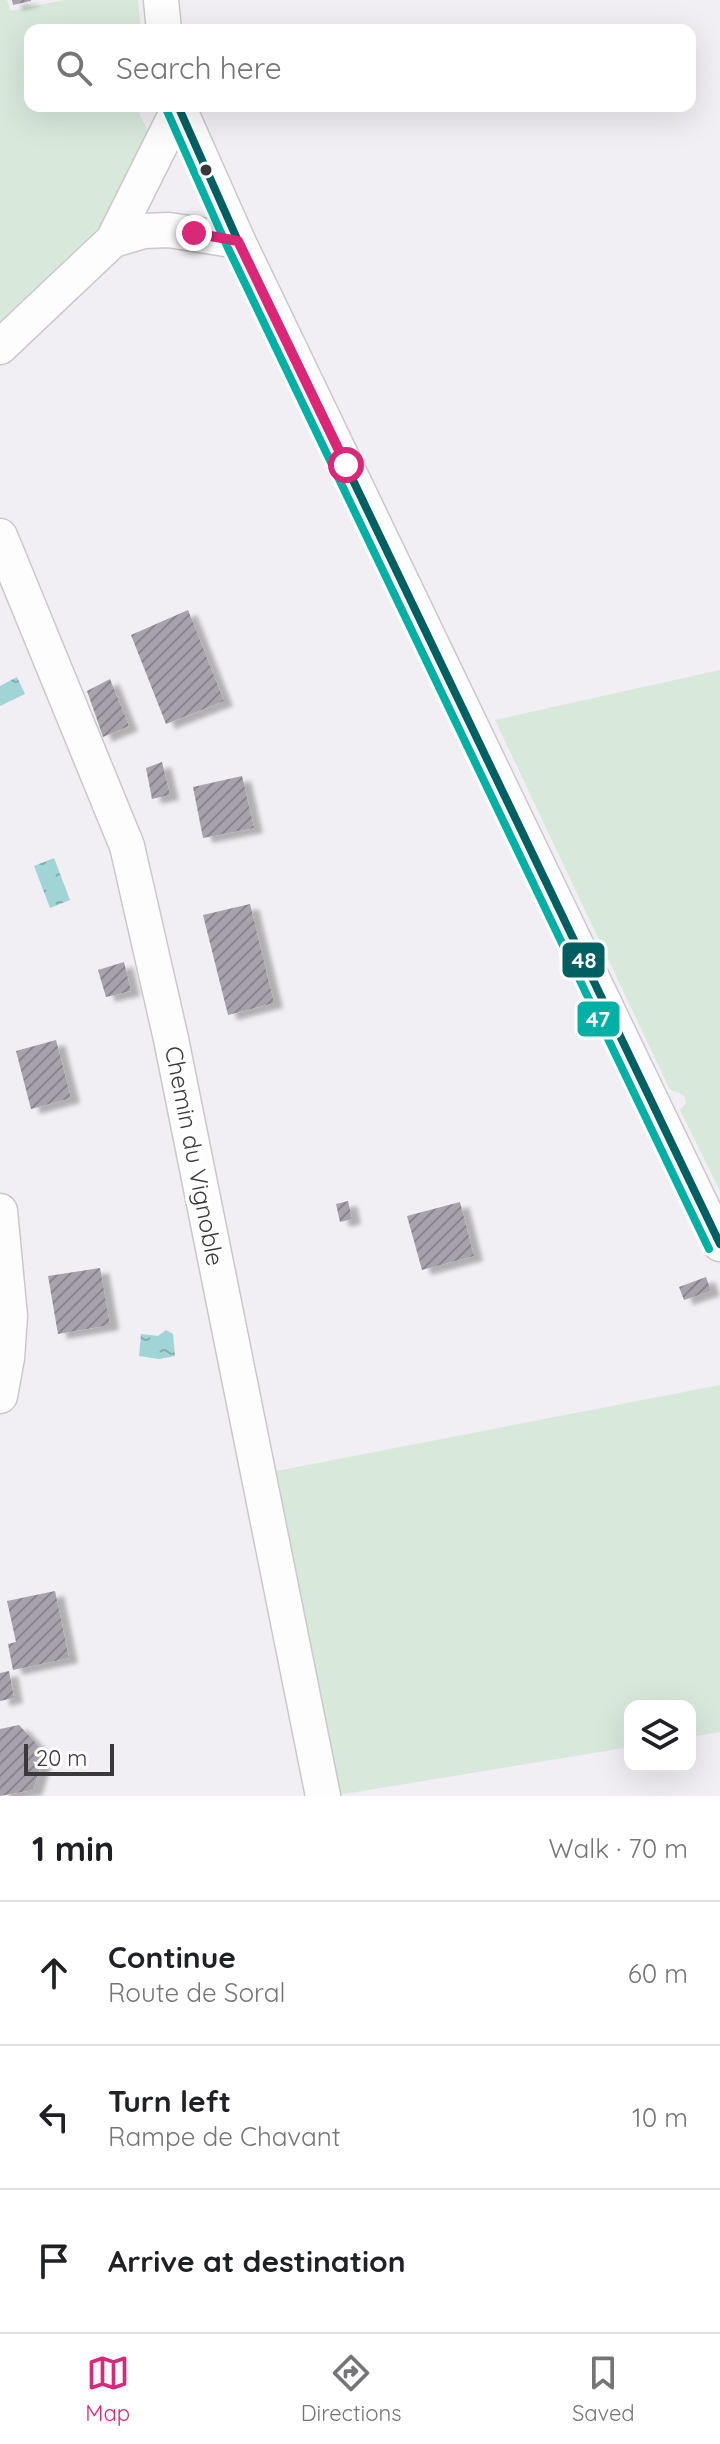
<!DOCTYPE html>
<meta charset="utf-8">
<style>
body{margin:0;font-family:Quicksand,sans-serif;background:#f2f2f2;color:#202124}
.controls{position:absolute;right:24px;bottom:24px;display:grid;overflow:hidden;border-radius:16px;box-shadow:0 8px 32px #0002}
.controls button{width:72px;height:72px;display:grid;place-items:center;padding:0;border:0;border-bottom:2px solid #e0e0e0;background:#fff;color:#202124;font:40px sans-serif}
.scale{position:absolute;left:24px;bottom:20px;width:90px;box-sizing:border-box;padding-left:8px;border:4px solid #3a383b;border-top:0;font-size:22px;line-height:28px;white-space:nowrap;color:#3a383b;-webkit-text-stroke:6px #fff;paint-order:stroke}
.stop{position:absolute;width:24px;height:24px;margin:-18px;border:6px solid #db2777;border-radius:50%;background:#fff}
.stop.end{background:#db2777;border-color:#fff;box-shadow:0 2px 8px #0008}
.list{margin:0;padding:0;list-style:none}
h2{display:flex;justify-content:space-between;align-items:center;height:104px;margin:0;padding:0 32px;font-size:34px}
h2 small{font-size:26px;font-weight:400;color:#757577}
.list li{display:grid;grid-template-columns:52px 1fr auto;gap:24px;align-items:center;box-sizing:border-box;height:144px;padding:0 32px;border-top:2px solid #e0e0e0}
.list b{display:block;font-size:30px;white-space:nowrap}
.list p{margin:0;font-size:26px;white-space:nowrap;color:#757577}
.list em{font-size:26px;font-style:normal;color:#757577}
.icon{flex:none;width:44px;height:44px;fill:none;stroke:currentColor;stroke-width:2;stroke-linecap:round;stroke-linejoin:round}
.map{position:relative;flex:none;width:720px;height:1796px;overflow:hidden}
.search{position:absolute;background:#fff;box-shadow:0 8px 32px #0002;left:24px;right:24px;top:24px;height:88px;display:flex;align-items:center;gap:20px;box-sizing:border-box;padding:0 28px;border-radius:16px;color:#757577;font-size:30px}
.sheet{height:536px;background:#fff}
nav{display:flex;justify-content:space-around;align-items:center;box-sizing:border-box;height:112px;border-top:2px solid #e0e0e0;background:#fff;font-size:22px;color:#757577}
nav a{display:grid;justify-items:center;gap:4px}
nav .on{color:#db2777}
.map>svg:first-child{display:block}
.green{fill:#d8e9dc}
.water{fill:url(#water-ripples)}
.building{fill:url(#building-hatch);filter:url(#shadow)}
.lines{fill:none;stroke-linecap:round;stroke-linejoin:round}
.minor-casing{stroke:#cac8cc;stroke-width:37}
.minor{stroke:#fdfdfd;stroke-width:34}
.bus-1-casing{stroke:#fff;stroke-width:14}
.bus-2-casing{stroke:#fff;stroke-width:14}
.bus-1{stroke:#005f61;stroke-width:8}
.bus-2{stroke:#00b0a4;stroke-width:8}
.route{stroke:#db2777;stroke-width:10}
.bus-dot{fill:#3a383b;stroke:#fff;stroke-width:3}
.labels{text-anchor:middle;stroke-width:8;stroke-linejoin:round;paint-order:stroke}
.street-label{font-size:24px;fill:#3a383b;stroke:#fff}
.line-badge{stroke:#fff;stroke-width:3}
.badge-label{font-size:22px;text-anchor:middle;font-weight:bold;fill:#fff}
</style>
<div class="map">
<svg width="720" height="1796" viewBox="0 0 720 1796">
<defs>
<pattern id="water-ripples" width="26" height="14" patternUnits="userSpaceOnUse" patternTransform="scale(2)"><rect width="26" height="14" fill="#a0d4d5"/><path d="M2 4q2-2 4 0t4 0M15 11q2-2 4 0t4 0" fill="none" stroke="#83adae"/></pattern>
<pattern id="building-hatch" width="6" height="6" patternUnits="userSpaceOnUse" patternTransform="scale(2)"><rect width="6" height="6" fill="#a8a2ac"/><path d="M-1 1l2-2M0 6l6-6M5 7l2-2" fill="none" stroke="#8a858d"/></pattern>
<filter id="shadow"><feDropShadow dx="9" dy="5" stdDeviation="2" flood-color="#0004"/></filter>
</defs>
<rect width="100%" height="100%" fill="#f1eff3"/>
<g class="green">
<polygon points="0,0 7,0 11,11 64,0 138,0 141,30 30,30 30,106 142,106 139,113 149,133 126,188 101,225 0,324"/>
<polygon points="720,670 720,1191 680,1110 686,1103 685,1097 680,1093 670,1090 495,720"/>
<polygon points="720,1385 720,1732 690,1737 690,1706 630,1706 630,1747 332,1796 266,1473"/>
</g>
<g class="water">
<polygon points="17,677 25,694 0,706 0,686"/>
<polygon points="54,858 70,900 50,908 34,866"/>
<polygon points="166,1330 173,1334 175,1356 159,1359 139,1356 141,1334 158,1336"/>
</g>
<g class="building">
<polygon points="12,0 31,0 31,1 13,5"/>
<polygon points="188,610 224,701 166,724 131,635"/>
<polygon points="110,679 129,726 103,737 87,691"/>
<polygon points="162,762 170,795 152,799 146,768"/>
<polygon points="242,776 254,828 203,838 193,787"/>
<polygon points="250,904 274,1003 228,1015 203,915"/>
<polygon points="124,962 131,991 106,997 98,970"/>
<polygon points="56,1040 71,1098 31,1109 16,1051"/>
<polygon points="348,1201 352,1219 340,1222 336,1204"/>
<polygon points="460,1202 474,1256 422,1270 407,1216"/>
<polygon points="100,1268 110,1325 58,1334 48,1276"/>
<polygon points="706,1277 711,1291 684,1300 679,1287"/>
<polygon points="55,1591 69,1658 13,1670 8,1644 16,1642 7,1601"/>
<polygon points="9,1671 14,1698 0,1701 0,1673"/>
<polygon points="19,1725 45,1753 33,1790 0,1796 0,1729"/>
</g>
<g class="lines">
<g class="minor-casing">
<g id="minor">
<polyline points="161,0 164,30"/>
<polyline points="178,106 238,241 720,1244"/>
<polyline points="113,240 144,231 169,230 238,241"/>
<polyline points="0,347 113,240 179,108"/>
<polyline points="0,536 127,846 171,1039 323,1796"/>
<polyline points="0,1211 10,1316 7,1358 0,1396"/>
</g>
</g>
<use href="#minor" class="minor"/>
<g class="bus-1-casing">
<polyline id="bus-1" points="178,106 238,241 720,1244"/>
</g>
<g class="bus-2-casing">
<polyline id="bus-2" points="167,111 227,246 709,1249"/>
</g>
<use href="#bus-1" class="bus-1"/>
<use href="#bus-2" class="bus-2"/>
</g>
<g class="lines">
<polyline class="route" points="194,233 238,241 346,465"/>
</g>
<circle class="bus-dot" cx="206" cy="170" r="7"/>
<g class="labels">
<g class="street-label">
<text transform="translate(194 1156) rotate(79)" y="8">Chemin du Vignoble</text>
</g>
</g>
<g class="line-badge">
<rect x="561" y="941" width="45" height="38" rx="8" fill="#005f61"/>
<rect x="576" y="1000" width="45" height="38" rx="8" fill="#00b0a4"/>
</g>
<g class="badge-label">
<text x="584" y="968">48</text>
<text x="598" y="1027">47</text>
</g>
</svg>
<div class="controls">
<button><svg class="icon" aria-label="layers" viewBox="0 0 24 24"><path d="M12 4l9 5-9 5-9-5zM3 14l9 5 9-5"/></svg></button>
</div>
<div class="scale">20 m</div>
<div class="stop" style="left:346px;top:465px"></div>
<div class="stop end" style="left:194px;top:233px"></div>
<div class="search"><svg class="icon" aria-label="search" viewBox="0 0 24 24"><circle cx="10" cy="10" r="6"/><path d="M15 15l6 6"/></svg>Search here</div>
</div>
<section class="sheet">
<h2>1 min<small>Walk · 70 m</small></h2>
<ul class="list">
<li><svg class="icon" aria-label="ahead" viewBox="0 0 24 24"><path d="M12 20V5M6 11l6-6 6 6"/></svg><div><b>Continue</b><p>Route de Soral</p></div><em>60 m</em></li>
<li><svg class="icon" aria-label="left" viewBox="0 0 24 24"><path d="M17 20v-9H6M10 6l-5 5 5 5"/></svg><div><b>Turn left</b><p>Rampe de Chavant</p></div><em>10 m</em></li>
<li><svg class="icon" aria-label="arrive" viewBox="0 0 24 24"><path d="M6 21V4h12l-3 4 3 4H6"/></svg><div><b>Arrive at destination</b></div></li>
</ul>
</section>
<nav>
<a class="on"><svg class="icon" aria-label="map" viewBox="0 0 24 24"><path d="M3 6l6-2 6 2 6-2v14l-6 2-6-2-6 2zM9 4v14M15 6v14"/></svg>Map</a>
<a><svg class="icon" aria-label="directions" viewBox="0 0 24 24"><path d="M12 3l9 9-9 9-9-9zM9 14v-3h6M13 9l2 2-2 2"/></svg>Directions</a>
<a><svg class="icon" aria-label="saved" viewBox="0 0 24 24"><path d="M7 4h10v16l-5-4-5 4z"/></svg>Saved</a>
</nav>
